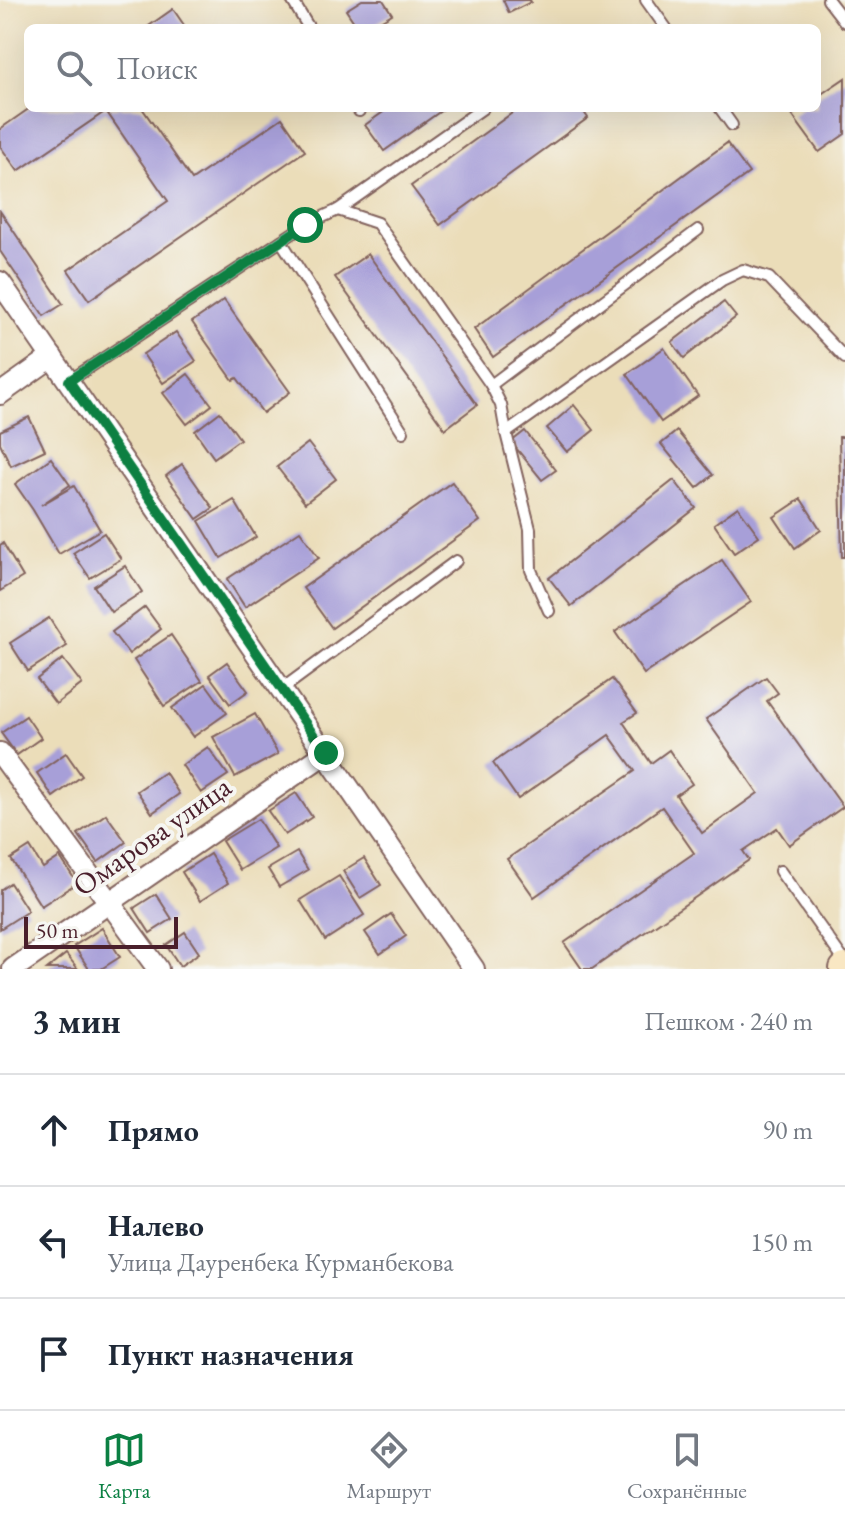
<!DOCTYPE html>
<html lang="ru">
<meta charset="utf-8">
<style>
body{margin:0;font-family:"EB Garamond",serif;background:#f2f2f3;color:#1f2937}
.scale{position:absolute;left:24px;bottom:20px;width:154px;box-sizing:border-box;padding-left:8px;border:4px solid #4a1f2b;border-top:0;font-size:22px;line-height:28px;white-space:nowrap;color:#4a1f2b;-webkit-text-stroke:6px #f6f6f2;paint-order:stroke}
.stop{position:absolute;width:24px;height:24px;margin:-18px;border:6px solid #0b8043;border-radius:50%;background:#fff}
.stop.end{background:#0b8043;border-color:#fff;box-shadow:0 2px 8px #0008}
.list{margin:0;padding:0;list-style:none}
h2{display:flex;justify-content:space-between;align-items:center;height:104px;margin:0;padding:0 32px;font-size:34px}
h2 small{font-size:26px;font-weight:400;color:#747a83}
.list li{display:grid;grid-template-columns:52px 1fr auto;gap:24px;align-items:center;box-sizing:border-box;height:112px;padding:0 32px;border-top:2px solid #e0e1e3}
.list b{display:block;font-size:30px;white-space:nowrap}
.list p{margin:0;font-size:26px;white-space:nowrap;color:#747a83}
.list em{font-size:26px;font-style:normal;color:#747a83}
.icon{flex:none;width:44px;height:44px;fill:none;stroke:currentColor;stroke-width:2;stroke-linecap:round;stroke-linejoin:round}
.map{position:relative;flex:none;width:845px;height:969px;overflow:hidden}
.search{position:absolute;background:#fff;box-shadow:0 8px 32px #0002;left:24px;right:24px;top:24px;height:88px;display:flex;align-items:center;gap:20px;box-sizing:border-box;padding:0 28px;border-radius:12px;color:#747a83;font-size:30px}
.sheet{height:440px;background:#fff}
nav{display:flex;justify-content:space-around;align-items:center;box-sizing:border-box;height:112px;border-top:2px solid #e0e1e3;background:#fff;font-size:22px;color:#747a83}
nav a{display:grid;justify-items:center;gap:4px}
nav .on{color:#0b8043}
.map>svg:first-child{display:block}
.building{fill:#a79fd8}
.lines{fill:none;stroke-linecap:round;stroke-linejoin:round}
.lane-casing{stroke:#82625d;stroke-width:14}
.street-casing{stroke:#82625d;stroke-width:24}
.secondary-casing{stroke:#82625d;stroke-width:32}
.lane{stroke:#fff;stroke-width:10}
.street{stroke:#fff;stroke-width:20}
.secondary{stroke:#f9e7c3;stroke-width:28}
.route{stroke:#0b8043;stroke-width:10}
.labels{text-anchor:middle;stroke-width:8;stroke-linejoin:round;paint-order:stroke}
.street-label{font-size:30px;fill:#4a1f2b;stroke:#f6f6f2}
</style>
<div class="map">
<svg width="845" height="969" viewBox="0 0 845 969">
<rect width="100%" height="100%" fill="#f6f6f2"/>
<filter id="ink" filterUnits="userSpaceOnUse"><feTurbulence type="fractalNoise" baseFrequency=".0125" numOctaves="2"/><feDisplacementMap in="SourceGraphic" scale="16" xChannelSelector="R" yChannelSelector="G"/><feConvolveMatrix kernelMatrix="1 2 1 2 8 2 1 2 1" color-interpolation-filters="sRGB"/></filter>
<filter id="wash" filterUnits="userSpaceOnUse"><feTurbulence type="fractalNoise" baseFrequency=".006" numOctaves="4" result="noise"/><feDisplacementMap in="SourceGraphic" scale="32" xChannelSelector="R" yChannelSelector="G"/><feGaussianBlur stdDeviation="1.8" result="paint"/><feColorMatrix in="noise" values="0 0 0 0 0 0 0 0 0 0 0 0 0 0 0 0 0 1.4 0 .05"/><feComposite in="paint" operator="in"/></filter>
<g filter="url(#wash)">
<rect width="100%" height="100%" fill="#ebddb9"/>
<g id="blocks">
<g class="building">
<polygon points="362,0 383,0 392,14 368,28 358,28 346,10"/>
<polygon points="503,0 530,0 531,2 509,13"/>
<polygon points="173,9 186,28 146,28"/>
<polygon points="845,78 845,134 819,152 792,115 802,108 817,108 817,97"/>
<polygon points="30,108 142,108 192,180 282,118 305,151 89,300 68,270 168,201 106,111 18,171 0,146 0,129"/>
<polygon points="389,108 445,108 384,151 365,125"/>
<polygon points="519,108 581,108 588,118 440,225 411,186"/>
<polygon points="727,143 749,173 493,357 474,329"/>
<polygon points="0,211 63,304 44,316 0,251"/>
<polygon points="368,254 477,405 445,429 335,277"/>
<polygon points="224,300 290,392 263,413 237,378 233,380 192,322"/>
<polygon points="724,302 736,317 684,358 672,342"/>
<polygon points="176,332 196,361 163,383 143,354"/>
<polygon points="664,348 698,396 661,422 627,374"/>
<polygon points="188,374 212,405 187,424 163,393"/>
<polygon points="574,405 594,430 567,452 547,428"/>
<polygon points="220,412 240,439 214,458 195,431"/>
<polygon points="29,417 45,450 11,466 0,443 0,431"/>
<polygon points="525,431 556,470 542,480 511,442"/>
<polygon points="677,431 713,475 697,488 661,444"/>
<polygon points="839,437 845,437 845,557 842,557"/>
<polygon points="308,443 336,479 305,503 277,467"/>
<polygon points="51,458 70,485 41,505 74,486 100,530 59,554 33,510 15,484"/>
<polygon points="182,464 213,508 197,519 166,476"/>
<polygon points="674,480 696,508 571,606 549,578"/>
<polygon points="452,482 480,521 332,628 303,588"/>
<polygon points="801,499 821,530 795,548 774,517"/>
<polygon points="234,500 256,537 221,558 199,521"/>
<polygon points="738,507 759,536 734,553 714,524"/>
<polygon points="300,531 319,558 245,607 227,579"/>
<polygon points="104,533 121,559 90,578 73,553"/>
<polygon points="3,543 23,577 0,591 0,545"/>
<polygon points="722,560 751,602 644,674 615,632"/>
<polygon points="125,566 142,592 111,612 94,586"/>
<polygon points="145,607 161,629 129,654 112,632"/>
<polygon points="49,618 67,646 28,671 10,643"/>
<polygon points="171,635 202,681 164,706 134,660"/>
<polygon points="63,659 82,684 56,704 37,679"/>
<polygon points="227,662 248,691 230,704 209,675"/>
<polygon points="766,677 778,693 767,701 843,807 789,845 777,828 743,851 749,860 592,969 582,969 564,943 694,853 662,807 534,897 507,859 635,771 609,735 518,799 493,763 612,679 637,713 623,722 651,763 669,750 692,784 676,795 702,833 758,793 706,719"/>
<polygon points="206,684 227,713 193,737 172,708"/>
<polygon points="255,714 278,754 235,777 213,737"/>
<polygon points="26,716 41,738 17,755 1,733"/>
<polygon points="208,747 228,775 201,793 182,765"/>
<polygon points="66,753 82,776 53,797 37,773"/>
<polygon points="165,772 179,794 152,813 137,791"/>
<polygon points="296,793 312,817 285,835 268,811"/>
<polygon points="106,814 126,842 98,862 78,834"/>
<polygon points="258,819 276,848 240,870 222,841"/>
<polygon points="30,847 43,868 60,857 77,883 41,906 11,859"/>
<polygon points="297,852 308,870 279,887 268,869"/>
<polygon points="210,854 228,883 200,901 182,872"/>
<polygon points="364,858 381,885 360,898 343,871"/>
<polygon points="339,876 364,915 325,940 300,900"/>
<polygon points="10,883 28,911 0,929 0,890"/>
<polygon points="156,894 172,919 150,933 134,908"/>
<polygon points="391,914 406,936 380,954 365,932"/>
<polygon points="102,928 120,957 101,969 89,969 74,946"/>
<polygon points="185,932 199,953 180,966 166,945"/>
<polygon points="66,954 78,969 47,969"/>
</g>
</g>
</g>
<g filter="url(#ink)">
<use href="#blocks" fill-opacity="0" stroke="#82625d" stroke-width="2"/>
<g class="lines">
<g class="lane-casing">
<g id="lane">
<polyline points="292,0 309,28"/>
<polyline points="646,0 666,28"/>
<polyline points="828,0 845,22"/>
<polyline points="357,108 359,111"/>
<polyline points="720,108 732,125"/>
<polyline points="338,210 483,108"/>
<polyline points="281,241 403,432"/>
<polyline points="69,381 305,225 338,210 377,223 491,385 501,405 506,433 530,529 531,570 549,611"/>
<polyline points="491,385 698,230"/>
<polyline points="506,433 722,280 743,270 769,278 845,358"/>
<polyline points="282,689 456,561"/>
<polyline points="780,871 845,962"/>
</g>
</g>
<g class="street-casing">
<g id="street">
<polyline points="0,282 474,969"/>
<polyline points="0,394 52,357"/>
<polyline points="0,753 158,969"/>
<polyline points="13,969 326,753"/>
</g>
</g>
<g class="secondary-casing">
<polyline id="secondary" points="844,969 845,968"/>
</g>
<use href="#lane" class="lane"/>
<use href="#street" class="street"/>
<use href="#secondary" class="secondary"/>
</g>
</g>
<g class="lines" filter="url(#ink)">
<polyline class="route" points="305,225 69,381 326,753"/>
</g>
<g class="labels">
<g class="street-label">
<text transform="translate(152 836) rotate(-35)" y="10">Омарова улица</text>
</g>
</g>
</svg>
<div class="scale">50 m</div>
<div class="stop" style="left:305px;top:225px"></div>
<div class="stop end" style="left:326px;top:753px"></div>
<div class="search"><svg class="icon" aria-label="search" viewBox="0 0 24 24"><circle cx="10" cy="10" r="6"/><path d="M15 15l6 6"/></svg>Поиск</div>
</div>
<section class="sheet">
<h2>3 мин<small>Пешком · 240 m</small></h2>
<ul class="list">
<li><svg class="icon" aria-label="ahead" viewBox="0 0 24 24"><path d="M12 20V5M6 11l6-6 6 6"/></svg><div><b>Прямо</b></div><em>90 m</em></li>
<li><svg class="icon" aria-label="left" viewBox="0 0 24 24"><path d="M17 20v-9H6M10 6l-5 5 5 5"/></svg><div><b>Налево</b><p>Улица Дауренбека Курманбекова</p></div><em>150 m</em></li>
<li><svg class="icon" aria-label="arrive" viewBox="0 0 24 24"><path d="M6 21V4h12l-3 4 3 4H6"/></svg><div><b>Пункт назначения</b></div></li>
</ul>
</section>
<nav>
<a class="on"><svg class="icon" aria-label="map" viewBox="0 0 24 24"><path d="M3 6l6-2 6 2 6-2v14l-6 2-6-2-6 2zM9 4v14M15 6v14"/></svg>Карта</a>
<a><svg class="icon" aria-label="directions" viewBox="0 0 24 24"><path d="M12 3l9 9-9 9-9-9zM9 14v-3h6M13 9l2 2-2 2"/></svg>Маршрут</a>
<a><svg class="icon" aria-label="saved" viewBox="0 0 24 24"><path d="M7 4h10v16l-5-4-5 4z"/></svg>Сохранённые</a>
</nav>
